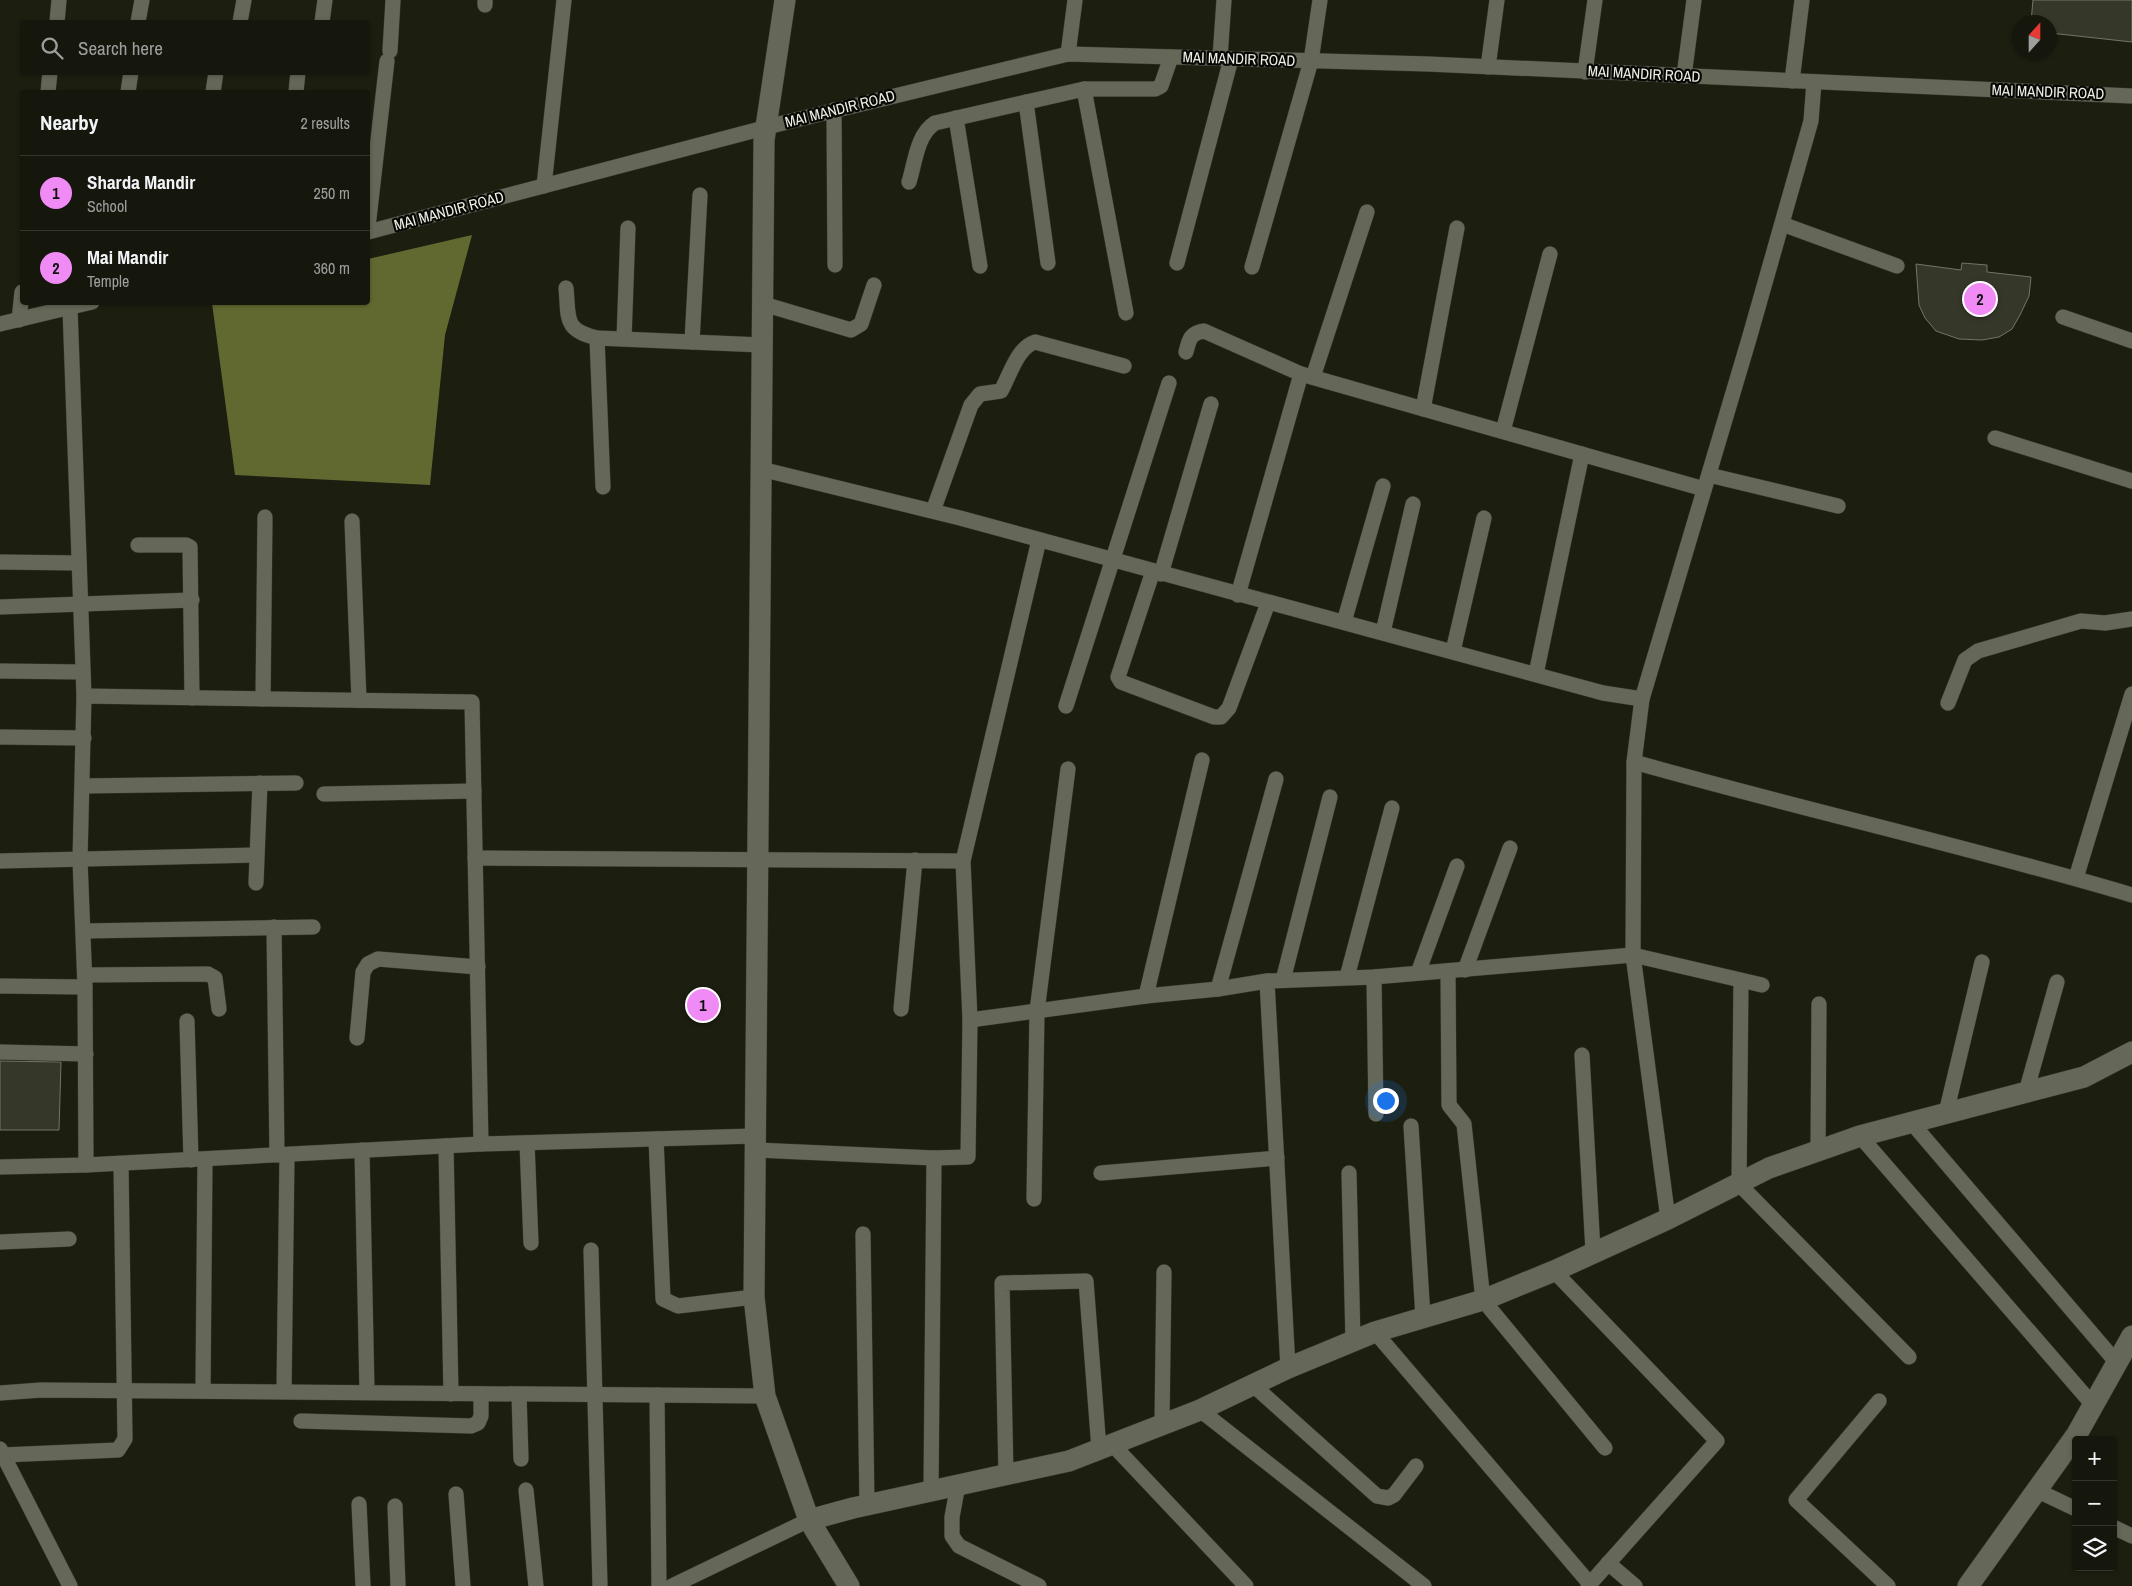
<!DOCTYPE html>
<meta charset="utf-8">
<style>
body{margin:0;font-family:"Archivo Narrow",sans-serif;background:#22231a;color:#f1f3f6}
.controls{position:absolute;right:15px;bottom:15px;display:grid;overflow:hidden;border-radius:5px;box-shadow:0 1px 4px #0004}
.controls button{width:45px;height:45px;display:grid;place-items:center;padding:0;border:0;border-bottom:1px solid #34352d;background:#15160c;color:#f1f3f6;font:25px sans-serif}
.compass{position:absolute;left:2012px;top:15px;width:45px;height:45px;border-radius:50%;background:#15160c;box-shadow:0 1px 4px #0004;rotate:21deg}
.you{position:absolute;left:1385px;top:1100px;width:18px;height:18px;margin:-12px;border:4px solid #fff;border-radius:50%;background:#1a73e8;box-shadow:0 0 0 8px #1a73e833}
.badge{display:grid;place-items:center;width:32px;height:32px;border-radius:50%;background:#f08bf6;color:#111;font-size:16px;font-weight:700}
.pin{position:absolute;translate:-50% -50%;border:2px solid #fff;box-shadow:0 1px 5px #0006}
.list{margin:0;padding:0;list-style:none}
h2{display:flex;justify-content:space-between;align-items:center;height:65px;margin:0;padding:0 20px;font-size:21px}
h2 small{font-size:16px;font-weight:400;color:#9d9f9d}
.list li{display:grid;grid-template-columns:32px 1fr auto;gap:15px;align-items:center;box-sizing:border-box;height:75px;padding:0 20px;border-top:1px solid #34352d}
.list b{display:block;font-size:19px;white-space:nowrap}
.list p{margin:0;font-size:16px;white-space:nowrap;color:#9d9f9d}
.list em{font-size:16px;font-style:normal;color:#9d9f9d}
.icon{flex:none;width:28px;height:28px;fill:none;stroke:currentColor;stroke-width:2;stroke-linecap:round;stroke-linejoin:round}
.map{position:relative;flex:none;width:2132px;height:1586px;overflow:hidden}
.search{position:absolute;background:#15160c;box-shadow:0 1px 4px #0004;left:20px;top:20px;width:350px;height:55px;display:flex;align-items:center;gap:12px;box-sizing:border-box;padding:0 18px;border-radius:5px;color:#9d9f9d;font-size:19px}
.panel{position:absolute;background:#15160c;box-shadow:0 1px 4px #0004;left:20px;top:90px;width:350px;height:215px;border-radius:5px}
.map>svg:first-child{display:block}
.water{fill:#626930}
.building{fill:#353829;stroke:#737665}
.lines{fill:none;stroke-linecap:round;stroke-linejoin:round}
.street-casing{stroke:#35362f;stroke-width:16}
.secondary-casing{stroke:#35362f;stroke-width:22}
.street{stroke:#656858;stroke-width:15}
.secondary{stroke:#656858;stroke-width:21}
.labels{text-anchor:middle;stroke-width:4.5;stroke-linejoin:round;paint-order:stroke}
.street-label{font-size:15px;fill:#eeefe6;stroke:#070804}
</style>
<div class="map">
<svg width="2132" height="1586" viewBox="0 0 2132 1586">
<rect width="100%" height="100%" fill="#1c1e10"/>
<polygon class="water" points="472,235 445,335 430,485 235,475 212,303 368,302 368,259"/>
<g class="building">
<polygon points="2033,0 2132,0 2132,42 2050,33 2050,22 2031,22"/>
<polygon points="1962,263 1987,265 1987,272 2031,277 2029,296 2020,315 2012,329 1999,337 1982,340 1959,339 1936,331 1925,318 1919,305 1916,264 1961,270"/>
<polygon points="0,1061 61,1062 59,1130 0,1130"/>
</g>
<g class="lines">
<g class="street-casing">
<g id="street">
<polyline points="485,5 485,0"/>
<polyline points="57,22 59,0"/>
<polyline points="138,22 142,0"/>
<polyline points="240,22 244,0"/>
<polyline points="322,22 325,0"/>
<polyline points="390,51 393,0"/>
<polyline points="1068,54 1075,0"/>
<polyline points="1220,58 1224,0"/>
<polyline points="1488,67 1497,0"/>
<polyline points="1585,72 1595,0"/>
<polyline points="1684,76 1694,0"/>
<polyline points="1792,81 1802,0"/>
<path d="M1814 82 1811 121 1749 339 1642 699 1634 762C1800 809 1967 846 2132 895"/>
<polyline points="1084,89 1126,313"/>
<polyline points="48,92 50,72"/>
<polyline points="128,92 131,72"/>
<polyline points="213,92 216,72"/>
<polyline points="296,92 298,72"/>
<polyline points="1026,102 1048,263"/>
<polyline points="834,110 835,265"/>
<polyline points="956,118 980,266"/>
<path d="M909 182C915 163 917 134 935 123L1084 89H1155L1161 86 1171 57"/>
<polyline points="544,186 564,0"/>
<polyline points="1782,224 1897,266"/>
<polyline points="368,227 387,61"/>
<polyline points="368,232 779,124 1068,54 1428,64 2132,96"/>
<polyline points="1177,263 1231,59"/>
<polyline points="1252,267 1311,61 1320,0"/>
<path d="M566 288C569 318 563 330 597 338L762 345"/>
<polyline points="763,304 851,330 861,324 874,285"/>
<polyline points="70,308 84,696"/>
<polyline points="2063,317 2132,341"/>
<polyline points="19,320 22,292"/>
<polyline points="0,324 92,302"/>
<polyline points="597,338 603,487"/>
<polyline points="624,339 628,228"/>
<polyline points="692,342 700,195"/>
<path d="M1186 352C1189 340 1190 333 1204 331L1301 374"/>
<polyline points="1313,377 1367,212"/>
<polyline points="1423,409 1457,228"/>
<polyline points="1503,431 1550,254"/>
<polyline points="1995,438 2132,481"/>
<polyline points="761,469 960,518 1603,693 1642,699"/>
<polyline points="1709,475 1838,506"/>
<path d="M933 511 971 405 980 394 1001 391C1010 375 1017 348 1035 342L1124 366"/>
<polyline points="352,521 359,700"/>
<polyline points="1039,540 963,861 970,1020 1146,996 1218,989 1267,981"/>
<polyline points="138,545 186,545 190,547 192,698"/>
<polyline points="0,562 79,563"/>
<polyline points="1153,571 1118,677 1121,682 1214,717 1221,717 1229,708 1268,603"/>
<polyline points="1161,574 1211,404"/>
<polyline points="1238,595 1301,374 1704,489"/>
<polyline points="0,607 192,600"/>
<polyline points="1344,622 1383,486"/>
<polyline points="1383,632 1413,504"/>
<polyline points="1453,651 1484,518"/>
<polyline points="0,671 83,672"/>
<polyline points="1536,674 1582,454"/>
<polyline points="263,699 265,517"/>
<polyline points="1948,703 1965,660 1978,651 2081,621 2105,623 2132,619"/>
<polyline points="1066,706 1169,383"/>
<polyline points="0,737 84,738"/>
<polyline points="1634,762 1633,955 1668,1219"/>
<polyline points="83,786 296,783"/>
<polyline points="324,794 474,791"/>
<polyline points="475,858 963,861"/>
<polyline points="0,861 256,855"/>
<polyline points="2076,878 2132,694"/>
<polyline points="256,883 260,783"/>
<polyline points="274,927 277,1155"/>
<polyline points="84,931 313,927"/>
<polyline points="1465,970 1510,848"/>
<polyline points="1448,971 1449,1105 1464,1124 1483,1300 1605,1448"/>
<polyline points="1418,973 1457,866"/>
<polyline points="85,975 208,974 215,978 219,1009"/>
<polyline points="1347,977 1392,808"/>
<polyline points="1374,977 1376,1114"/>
<polyline points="1283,980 1330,797"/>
<polyline points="1741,981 1739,1184 1909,1357"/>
<polyline points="0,986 85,987"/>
<polyline points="1218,989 1276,779"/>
<polyline points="1146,996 1202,760"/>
<polyline points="901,1009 915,860"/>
<polyline points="187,1021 191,1160"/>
<polyline points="357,1038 363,972 368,964 378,959 478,967"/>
<polyline points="0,1052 86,1054"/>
<polyline points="1582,1055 1593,1251"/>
<polyline points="2026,1092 2057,982"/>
<polyline points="1946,1113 1982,962"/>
<polyline points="1911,1122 2117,1363"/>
<polyline points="1411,1126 1423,1317"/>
<polyline points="1860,1136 2093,1405"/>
<polyline points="656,1139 663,1299 678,1306 754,1297"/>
<polyline points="527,1143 531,1243"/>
<polyline points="446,1146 451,1394"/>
<polyline points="362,1150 367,1392"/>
<polyline points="754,1150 934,1158 968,1157 970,1020"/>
<polyline points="1818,1151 1819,1004"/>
<polyline points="86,1165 85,987 80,860 84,696 472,702 481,1144"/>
<polyline points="0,1167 86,1165 481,1144 754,1136"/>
<polyline points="1101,1173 1277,1158"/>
<polyline points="1349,1173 1353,1341"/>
<polyline points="1034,1199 1037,1011 1068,769"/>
<polyline points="863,1234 867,1505"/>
<polyline points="0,1242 69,1239"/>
<polyline points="591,1250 600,1586"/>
<polyline points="1554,1271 1717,1441 1588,1586"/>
<polyline points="1375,1332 1590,1584"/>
<polyline points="1288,1368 1267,981 1374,977 1633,955 1762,985"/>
<polyline points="1253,1385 1377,1496 1388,1498 1394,1495 1416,1466"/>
<polyline points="203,1390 205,1159"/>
<polyline points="284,1391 287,1155"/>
<polyline points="0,1393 41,1390 765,1396"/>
<polyline points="519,1395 521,1459"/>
<polyline points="657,1395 659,1586"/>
<polyline points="1879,1401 1796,1500 1888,1586"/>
<polyline points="1200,1410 1424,1586"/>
<polyline points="301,1421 471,1426 478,1423 481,1416 481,1394"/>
<polyline points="1162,1423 1164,1272"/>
<polyline points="1112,1444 1246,1586"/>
<polyline points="0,1449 70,1586"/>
<polyline points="3,1455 118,1450 125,1439 121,1164"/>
<polyline points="1006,1475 1002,1283 1086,1281 1099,1449"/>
<polyline points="958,1485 952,1517 952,1536 959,1546 1039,1586"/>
<polyline points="526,1490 536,1586"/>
<polyline points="2036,1490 2076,1509"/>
<polyline points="931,1491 934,1158"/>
<polyline points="456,1494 463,1586"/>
<polyline points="359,1504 363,1586"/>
<polyline points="395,1506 398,1586"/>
<polyline points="2113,1527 2132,1536"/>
<polyline points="1608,1563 1635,1586"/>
<polyline points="672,1586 809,1520"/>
</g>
</g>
<g class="secondary-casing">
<g id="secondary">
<polyline points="785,0 764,140 754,1297 765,1396 809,1520 849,1586"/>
<polyline points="809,1520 853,1508 1069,1461 1200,1410 1288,1368 1375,1332 1483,1300 1554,1271 1668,1219 1769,1168 1860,1136 2084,1077 2132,1052"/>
<polyline points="1968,1586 2077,1434 2132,1336"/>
</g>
</g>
<use href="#street" class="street"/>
<use href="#secondary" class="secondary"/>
</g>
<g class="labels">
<g class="street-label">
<text transform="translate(1239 59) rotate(2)" y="5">MAI MANDIR ROAD</text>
<text transform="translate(1644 74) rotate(3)" y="5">MAI MANDIR ROAD</text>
<text transform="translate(2048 92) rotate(2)" y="5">MAI MANDIR ROAD</text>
<text transform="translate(840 109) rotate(-14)" y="5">MAI MANDIR ROAD</text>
<text transform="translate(449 211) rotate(-15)" y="5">MAI MANDIR ROAD</text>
</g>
</g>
</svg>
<div class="controls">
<button>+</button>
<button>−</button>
<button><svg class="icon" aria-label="layers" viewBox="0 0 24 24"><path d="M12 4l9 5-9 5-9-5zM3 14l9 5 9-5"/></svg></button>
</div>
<svg class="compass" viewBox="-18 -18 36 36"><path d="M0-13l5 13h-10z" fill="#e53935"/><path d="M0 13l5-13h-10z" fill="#9d9f9d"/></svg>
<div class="you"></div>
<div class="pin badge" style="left:703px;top:1005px">1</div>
<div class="pin badge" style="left:1980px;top:299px">2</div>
<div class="search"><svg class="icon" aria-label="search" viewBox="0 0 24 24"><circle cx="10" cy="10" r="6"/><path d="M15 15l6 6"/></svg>Search here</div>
<section class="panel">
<h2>Nearby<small>2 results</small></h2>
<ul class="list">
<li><span class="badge">1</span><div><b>Sharda Mandir</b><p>School</p></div><em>250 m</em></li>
<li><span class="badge">2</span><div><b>Mai Mandir</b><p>Temple</p></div><em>360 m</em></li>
</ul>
</section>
</div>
